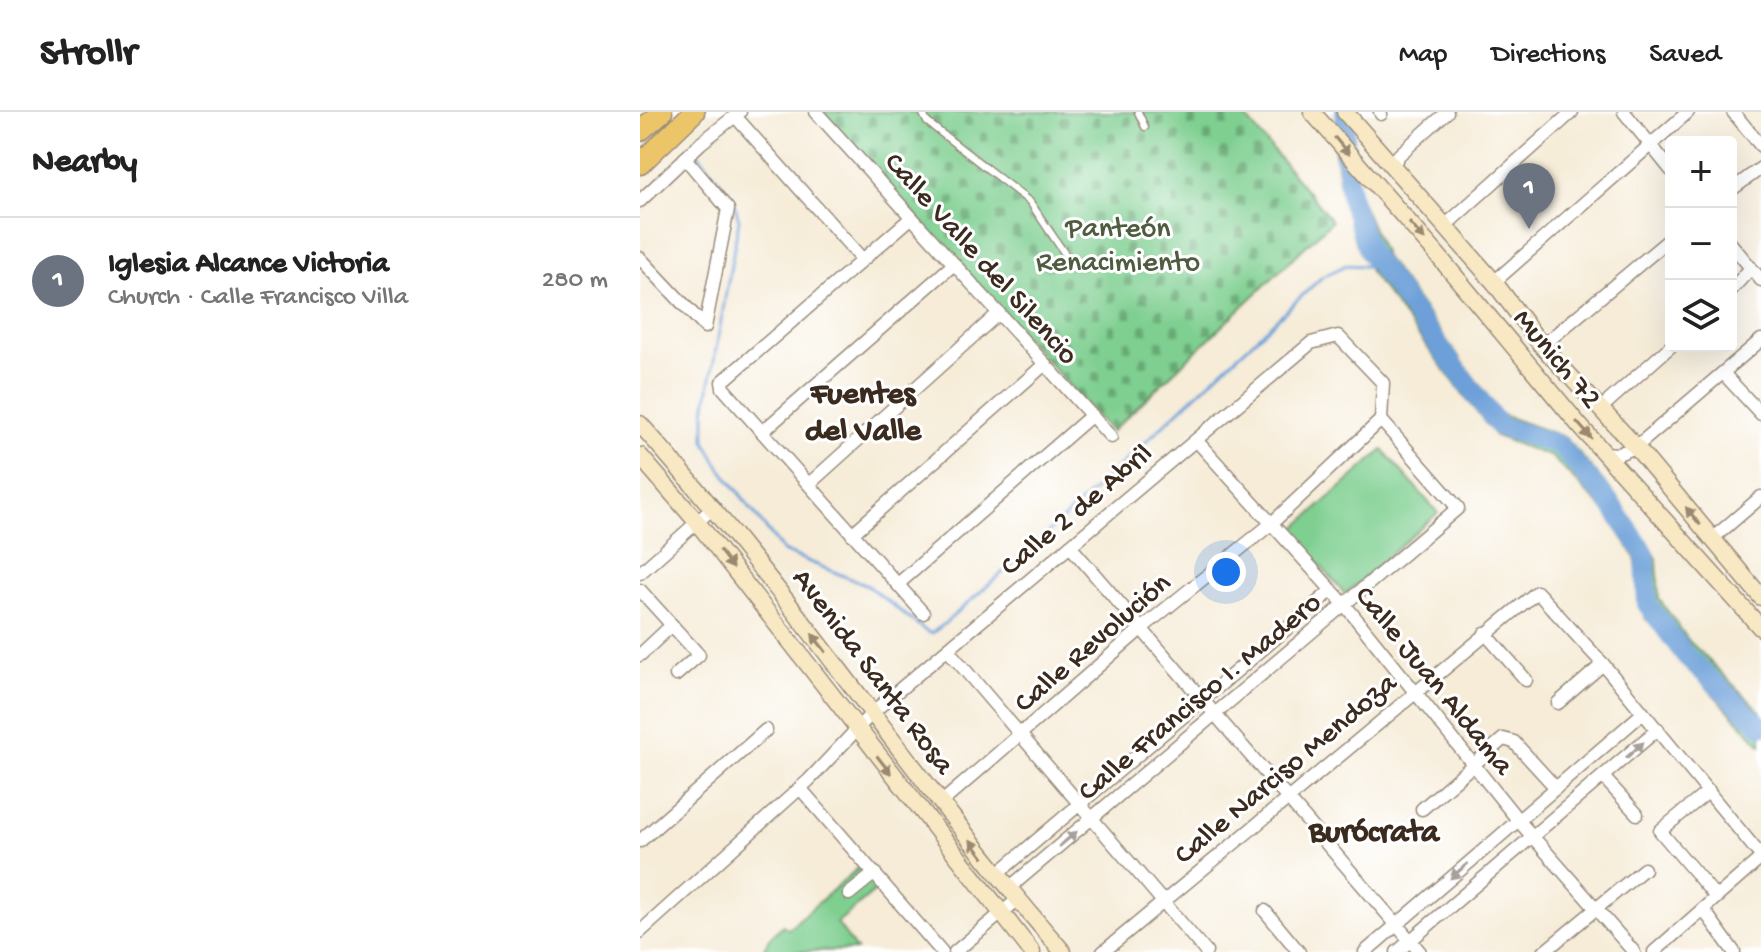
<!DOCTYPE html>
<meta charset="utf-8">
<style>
body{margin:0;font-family:"Gochi Hand",sans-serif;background:#f2f2f2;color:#222}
.controls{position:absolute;right:24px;top:24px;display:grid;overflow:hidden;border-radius:8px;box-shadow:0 8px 32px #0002}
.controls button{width:72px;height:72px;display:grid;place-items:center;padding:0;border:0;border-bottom:2px solid #e0e0e0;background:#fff;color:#222;font:40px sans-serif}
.you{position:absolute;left:586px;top:460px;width:28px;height:28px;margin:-20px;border:6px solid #fff;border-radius:50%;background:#1a73e8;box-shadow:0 0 0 12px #1a73e833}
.badge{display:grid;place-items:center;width:52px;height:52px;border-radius:50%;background:#b5179e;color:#fff;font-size:26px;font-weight:700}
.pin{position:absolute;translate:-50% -66px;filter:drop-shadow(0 2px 4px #0008)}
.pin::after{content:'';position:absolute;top:42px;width:28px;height:24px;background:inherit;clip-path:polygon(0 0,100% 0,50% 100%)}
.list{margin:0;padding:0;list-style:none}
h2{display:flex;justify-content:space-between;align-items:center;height:104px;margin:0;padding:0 32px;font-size:34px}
h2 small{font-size:26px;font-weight:400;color:#767676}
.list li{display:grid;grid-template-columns:52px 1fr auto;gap:24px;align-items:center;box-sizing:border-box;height:128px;padding:0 32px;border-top:2px solid #e0e0e0}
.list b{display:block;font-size:30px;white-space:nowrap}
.list p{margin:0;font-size:26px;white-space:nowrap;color:#767676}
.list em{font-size:26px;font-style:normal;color:#767676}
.icon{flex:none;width:44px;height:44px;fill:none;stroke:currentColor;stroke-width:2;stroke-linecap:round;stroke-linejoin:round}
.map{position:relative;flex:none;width:1121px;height:840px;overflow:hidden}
header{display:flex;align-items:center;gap:48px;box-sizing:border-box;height:112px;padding:0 40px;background:#fff;border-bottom:2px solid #e0e0e0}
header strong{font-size:38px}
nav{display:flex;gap:44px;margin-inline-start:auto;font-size:28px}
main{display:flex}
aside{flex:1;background:#fff}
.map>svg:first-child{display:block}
.wetland{fill:url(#wetland-marsh);stroke:#5c7c57;stroke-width:2}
.cemetery{fill:url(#cemetery-stones);stroke:#5c7c57;stroke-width:2}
.park{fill:#7ecf90;stroke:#5c7c57;stroke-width:2}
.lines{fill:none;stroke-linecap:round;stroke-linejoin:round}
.stream{stroke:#6da0d9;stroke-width:3}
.river{stroke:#6da0d9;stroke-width:20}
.service-casing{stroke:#988b7b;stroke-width:9}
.minor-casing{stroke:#988b7b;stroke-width:15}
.secondary-casing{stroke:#988b7b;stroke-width:19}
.trunk-casing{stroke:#988b7b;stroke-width:23}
.service{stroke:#fff;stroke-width:6}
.minor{stroke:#fff;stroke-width:12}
.secondary{stroke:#f8e8c3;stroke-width:16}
.trunk{stroke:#edc569;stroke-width:20}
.oneway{fill:#9a8970}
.oneway2{fill:#a79f9a}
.labels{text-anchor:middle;stroke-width:6;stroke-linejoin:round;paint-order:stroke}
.park-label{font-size:30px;fill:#4f5c40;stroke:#fff}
.street-label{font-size:30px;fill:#3b2a1e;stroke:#fff}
.neighbourhood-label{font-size:32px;font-weight:bold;fill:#3b2a1e;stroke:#fff}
</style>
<header>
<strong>Strollr</strong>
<nav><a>Map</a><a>Directions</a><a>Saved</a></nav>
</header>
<main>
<aside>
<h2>Nearby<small></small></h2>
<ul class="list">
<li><span class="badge" style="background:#6b7280">1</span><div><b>Iglesia Alcance Victoria</b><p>Church · Calle Francisco Villa</p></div><em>280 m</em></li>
</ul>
</aside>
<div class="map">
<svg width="1121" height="840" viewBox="0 0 1121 840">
<defs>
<pattern id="wetland-marsh" width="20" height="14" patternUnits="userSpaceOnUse" patternTransform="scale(2)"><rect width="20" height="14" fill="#7ecf90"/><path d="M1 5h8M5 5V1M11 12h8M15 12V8" fill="none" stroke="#68a875"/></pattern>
<pattern id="cemetery-stones" width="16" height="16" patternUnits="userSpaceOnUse" patternTransform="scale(2)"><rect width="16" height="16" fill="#7ecf90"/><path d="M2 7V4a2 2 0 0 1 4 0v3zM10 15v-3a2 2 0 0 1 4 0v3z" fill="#68a875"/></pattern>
</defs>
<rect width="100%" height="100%" fill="#fff"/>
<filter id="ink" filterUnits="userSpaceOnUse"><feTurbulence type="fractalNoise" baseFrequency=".0125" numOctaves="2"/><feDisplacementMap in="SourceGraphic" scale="16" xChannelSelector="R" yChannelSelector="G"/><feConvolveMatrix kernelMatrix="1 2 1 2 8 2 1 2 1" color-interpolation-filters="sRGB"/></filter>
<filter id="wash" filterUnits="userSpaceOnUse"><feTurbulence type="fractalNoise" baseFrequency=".006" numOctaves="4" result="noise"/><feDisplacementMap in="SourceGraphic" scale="32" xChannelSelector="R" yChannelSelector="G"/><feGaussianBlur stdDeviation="1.8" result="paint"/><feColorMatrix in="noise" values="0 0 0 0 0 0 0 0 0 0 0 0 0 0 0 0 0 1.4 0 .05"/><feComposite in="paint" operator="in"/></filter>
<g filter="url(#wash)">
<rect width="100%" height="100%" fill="#f6ecd8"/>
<polygon class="wetland" points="703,0 706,0 718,82 745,145 862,303 925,325 977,385 1017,446 1019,487 1049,529 1121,600 1121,633 1053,561 1046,544 1005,506 995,445 965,399 912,345 855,324 732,163 715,129 701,81 694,34"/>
<polygon class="cemetery" points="182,0 601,0 692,109 471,320"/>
<g class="park">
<polygon points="743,338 798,401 705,482 651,420"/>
<polygon points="224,751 242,773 197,811 216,838 122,840 130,825 143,813 148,817"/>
</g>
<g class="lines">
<polyline class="stream" points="58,42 93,87 99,108 65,299 65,329 81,357 143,439 228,474 287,520 292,521 303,513 422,408 682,165 706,153 740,155"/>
<polyline class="river" points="705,0 705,43 711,88 729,140 859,314 919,333 970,391 1005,442 1007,492 1046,544 1121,614"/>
</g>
</g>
<g filter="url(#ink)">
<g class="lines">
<g class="service-casing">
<g id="service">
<polyline points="282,0 287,10 390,90 435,157"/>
<polyline points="498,0 505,15"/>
</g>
</g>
<g class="minor-casing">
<g id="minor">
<polyline points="176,0 471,325"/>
<polyline points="740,0 741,2"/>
<polyline points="984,0 1031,58"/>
<polyline points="1093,0 1121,34"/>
<polyline points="95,4 222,147"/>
<polyline points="752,54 759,43 807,0"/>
<polyline points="1091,78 1121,56"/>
<polyline points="0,89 61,31 100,0"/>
<polyline points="271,106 82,270 83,276 283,501"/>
<polyline points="806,113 932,0"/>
<polyline points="1091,132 1121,168"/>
<polyline points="0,146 65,215 88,97 45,46"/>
<polyline points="854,170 1048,0"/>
<polyline points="1091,178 1111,156"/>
<polyline points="902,234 1031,126"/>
<polyline points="1083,261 1121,302"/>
<polyline points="961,296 1031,234"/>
<polyline points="122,320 314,152"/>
<polyline points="556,328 705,493 878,708 994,840"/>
<polyline points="964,341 978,342 996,335 1121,228"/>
<polyline points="169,372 359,201"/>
<polyline points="212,422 405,252"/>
<polyline points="1072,427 1121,385"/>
<polyline points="430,434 780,840"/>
<polyline points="0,461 74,395"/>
<polyline points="258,472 452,303"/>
<polyline points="0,478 59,543 36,563"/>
<polyline points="845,521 886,568"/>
<polyline points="308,538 566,840"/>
<polyline points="0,543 32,513"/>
<polyline points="918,591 963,552"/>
<polyline points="964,666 997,702"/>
<polyline points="160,676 302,840"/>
<polyline points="1069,679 1020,719 1076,785"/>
<polyline points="301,691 502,516 631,412 741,308"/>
<polyline points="782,697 863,627 874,630 916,676"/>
<polyline points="0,729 126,618"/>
<polyline points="356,763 691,479"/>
<polyline points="209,782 235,761"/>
<polyline points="1063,797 1094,840"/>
<polyline points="625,799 659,840"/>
<polyline points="0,820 169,668 233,600 671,231 698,224 743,271 741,308 818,396 368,777"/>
<polyline points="315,840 377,788"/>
<polyline points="463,840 897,480 963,552 1121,744"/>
<polyline points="725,840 1003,601"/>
<polyline points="757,840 1018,617"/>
<polyline points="904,840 1004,757"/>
<polyline points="1014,840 1121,746"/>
</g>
</g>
<g class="secondary-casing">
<g id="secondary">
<polyline points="672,0 795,140 939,313 1121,516"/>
<polyline points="705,0 854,170 902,234 996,335 1121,485"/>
<path d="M0 312C151 480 275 670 423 840"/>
<polyline points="0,344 57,410 392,840"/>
</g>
</g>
<g class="trunk-casing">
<g id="trunk">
<polyline points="0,19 22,0"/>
<polyline points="0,52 54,0"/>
</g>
</g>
<use href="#service" class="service"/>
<use href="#minor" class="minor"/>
<use href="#secondary" class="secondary"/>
<use href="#trunk" class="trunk"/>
</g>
<defs><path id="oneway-solid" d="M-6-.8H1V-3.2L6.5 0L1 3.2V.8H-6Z" transform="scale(2)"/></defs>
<g class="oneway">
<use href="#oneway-solid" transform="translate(702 34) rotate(50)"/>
<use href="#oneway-solid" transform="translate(777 119) rotate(48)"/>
<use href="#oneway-solid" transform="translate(944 318) rotate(49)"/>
<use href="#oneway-solid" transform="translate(1053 404) rotate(-129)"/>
<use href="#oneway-solid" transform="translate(86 447) rotate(53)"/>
<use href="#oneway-solid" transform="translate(179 531) rotate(-128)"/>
<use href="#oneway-solid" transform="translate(244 653) rotate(52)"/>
<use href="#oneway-solid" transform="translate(337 737) rotate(-127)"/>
</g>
<g class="oneway2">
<use href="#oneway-solid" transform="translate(995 638) rotate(-42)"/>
<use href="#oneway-solid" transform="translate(428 727) rotate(-40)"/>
<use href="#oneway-solid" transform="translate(819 759) rotate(139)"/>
</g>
</g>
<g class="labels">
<g class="park-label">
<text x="478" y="124">Panteón<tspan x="478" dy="34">Renacimiento</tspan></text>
</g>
<g class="street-label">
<text transform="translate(343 145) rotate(48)" y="10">Calle Valle del Silencio</text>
<text transform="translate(919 245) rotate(50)" y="10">Munich 72</text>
<text transform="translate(435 396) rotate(-40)" y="10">Calle 2 de Abril</text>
<text transform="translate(451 529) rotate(-41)" y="10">Calle Revolución</text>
<text transform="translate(235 558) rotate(53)" y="10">Avenida Santa Rosa</text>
<text transform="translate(796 567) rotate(51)" y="10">Calle Juan Aldama</text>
<text transform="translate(558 583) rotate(-40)" y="10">Calle Francisco I. Madero</text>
<text transform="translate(644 655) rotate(-40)" y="10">Calle Narciso Mendoza</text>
</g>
<g class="neighbourhood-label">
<text x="223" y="290">Fuentes<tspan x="223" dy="37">del Valle</tspan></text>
<text x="734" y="728">Burócrata</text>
</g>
</g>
</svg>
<div class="controls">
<button>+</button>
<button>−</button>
<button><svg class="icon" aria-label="layers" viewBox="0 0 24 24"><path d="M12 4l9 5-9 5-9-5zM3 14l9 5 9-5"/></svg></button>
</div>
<div class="you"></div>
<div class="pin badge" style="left:889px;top:117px;background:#6b7280">1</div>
</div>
</main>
